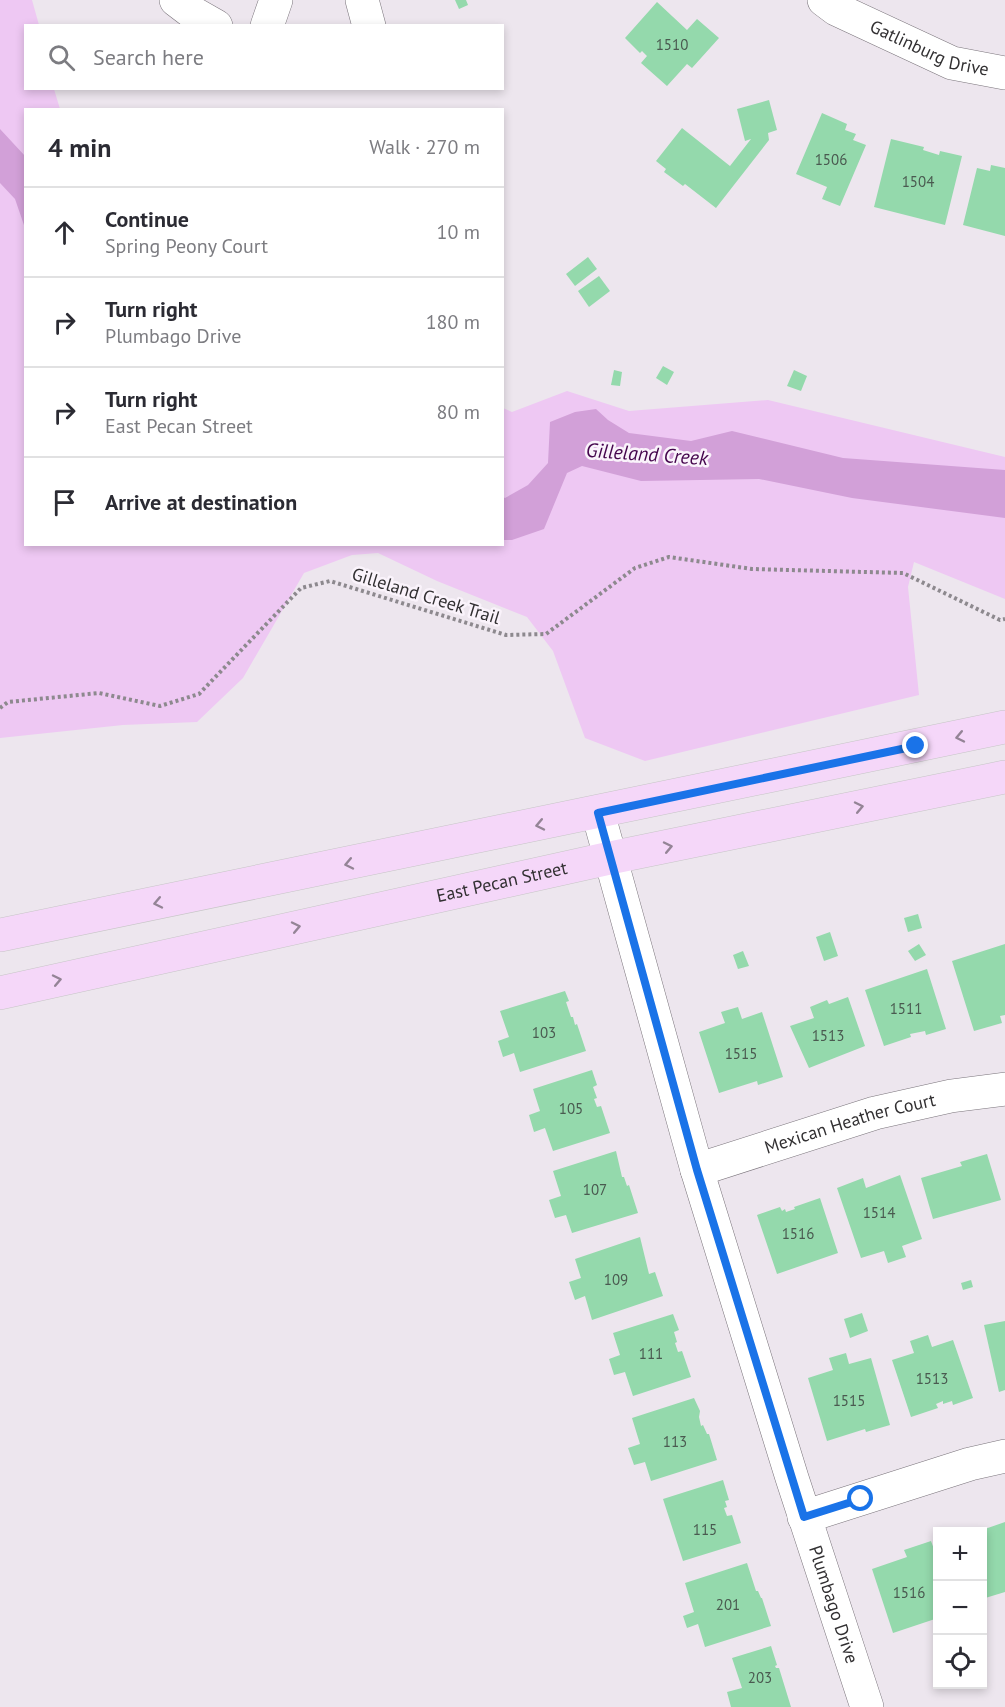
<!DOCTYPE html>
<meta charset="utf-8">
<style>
body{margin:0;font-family:"PT Sans",sans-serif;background:#f2f2f3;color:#2b2b33}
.controls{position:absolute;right:18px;bottom:18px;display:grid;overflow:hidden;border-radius:0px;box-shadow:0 3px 9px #0003}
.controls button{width:54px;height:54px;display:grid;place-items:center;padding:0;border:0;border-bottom:2px solid #e1e1e2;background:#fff;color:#2b2b33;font:30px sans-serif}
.stop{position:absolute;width:18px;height:18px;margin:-14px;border:4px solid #1a73e8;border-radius:50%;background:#fff}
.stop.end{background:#1a73e8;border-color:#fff;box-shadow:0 2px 6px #0008}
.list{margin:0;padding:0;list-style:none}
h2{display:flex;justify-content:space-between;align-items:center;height:78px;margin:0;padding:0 24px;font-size:26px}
h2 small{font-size:20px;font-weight:400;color:#7c7c81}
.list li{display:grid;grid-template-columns:39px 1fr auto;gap:18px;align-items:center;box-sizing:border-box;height:90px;padding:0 24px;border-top:2px solid #e1e1e2}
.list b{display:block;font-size:22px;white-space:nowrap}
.list p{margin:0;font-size:20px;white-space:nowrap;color:#7c7c81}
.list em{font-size:20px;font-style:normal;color:#7c7c81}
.icon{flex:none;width:33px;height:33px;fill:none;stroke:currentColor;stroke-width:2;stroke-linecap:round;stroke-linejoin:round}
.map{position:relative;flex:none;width:1005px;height:1707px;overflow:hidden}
.search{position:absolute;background:#fff;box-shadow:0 3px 9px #0003;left:24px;top:24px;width:480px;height:66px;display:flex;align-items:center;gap:15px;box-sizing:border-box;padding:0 21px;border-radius:0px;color:#7c7c81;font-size:22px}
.panel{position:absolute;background:#fff;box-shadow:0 3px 9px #0003;left:24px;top:108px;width:480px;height:438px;border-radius:0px}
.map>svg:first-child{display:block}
.green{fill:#eec8f3}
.water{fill:#d2a0d8}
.building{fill:#94d9ac}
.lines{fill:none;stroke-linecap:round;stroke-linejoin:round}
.minor-casing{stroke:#7a747b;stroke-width:34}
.major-casing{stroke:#c6c5c6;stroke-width:34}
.path{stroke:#8d898e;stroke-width:4;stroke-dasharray:3 3;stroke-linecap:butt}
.minor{stroke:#fff;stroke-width:33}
.major{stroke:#f5d7f9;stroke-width:33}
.oneway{stroke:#948496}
.route{stroke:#1a73e8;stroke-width:8}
.labels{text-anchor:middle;stroke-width:5;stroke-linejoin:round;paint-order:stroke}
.number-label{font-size:15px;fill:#4a5a50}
.street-label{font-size:18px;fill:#323032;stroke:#faf3fb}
.water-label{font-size:20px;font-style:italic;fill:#45064d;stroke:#faf3fb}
</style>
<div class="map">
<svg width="1005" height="1707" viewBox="0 0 1005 1707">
<rect width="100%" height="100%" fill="#ede6ee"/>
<polygon class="green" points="0,0 32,0 39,25 26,26 26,88 54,89 60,109 26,110 26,544 502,544 503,408 512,412 567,391 629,411 768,400 1005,457 1005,599 914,562 908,587 919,695 645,761 585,738 553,651 527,617 437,581 378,553 352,555 304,573 243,678 197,722 123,725 0,738"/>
<g class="water">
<polygon points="0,129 25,156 25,228 15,199 0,183"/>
<polygon points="596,409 608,420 629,433 691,441 732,431 843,458 1005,470 1005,518 852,498 759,479 641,481 582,466 567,473 544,529 512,540 503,540 503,497 505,498 528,485 548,463 550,422 575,412"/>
</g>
<g class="building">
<polygon points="455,0 466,0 468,5 459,9"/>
<polygon points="657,2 687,30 697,19 719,38 692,68 687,64 667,86 641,63 647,56 642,51 640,53 625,38"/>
<polygon points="769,100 777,130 768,133 769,140 716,208 685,184 683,186 664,172 666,169 656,161 682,128 730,166 751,139 745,141 737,109"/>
<polygon points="822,113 847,124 845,130 856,134 853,140 866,145 840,206 822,199 827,187 796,174"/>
<polygon points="891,139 924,147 923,150 939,155 940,151 962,156 945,225 874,207"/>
<polygon points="991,165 1005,168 1005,236 963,225 977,168 990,171"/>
<polygon points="588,257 597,269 575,286 566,274"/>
<polygon points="599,276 610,291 589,307 578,291"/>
<polygon points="663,366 674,372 667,385 656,378"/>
<polygon points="614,370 622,372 620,386 611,385"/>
<polygon points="794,370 807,376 801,391 787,386"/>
<polygon points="918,914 922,928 908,932 904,918"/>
<polygon points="830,932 838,956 824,961 816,937"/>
<polygon points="919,944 926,955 915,961 908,951"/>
<polygon points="1005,944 1005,1015 1000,1016 1002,1023 974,1031 952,961"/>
<polygon points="743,951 749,966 738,969 733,955"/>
<polygon points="927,969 946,1029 926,1035 925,1031 910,1034 911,1037 884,1046 865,990"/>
<polygon points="565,991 569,1001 566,1002 571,1017 573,1017 575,1025 577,1024 586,1051 520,1072 514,1053 503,1057 498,1041 509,1037 500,1011"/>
<polygon points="848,997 865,1046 809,1068 790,1026 814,1018 810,1007 827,1000 829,1004"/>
<polygon points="738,1007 742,1019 762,1012 783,1077 758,1085 757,1081 719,1093 699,1032 725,1023 721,1012"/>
<polygon points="592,1070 597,1085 593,1087 597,1098 594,1099 597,1107 601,1106 610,1133 553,1151 545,1128 534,1132 529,1115 540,1111 533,1089"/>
<polygon points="616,1151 622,1177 624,1177 627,1186 629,1185 638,1213 572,1233 566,1215 555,1218 549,1200 561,1196 553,1171"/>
<polygon points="987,1154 1001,1200 933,1219 921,1178 962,1166 960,1162"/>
<polygon points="900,1175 922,1239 902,1246 906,1257 888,1263 884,1251 861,1258 837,1188 863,1178 866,1188"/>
<polygon points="820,1198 838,1253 777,1274 757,1215 780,1207 782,1211 785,1209 786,1212 795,1209 794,1207"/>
<polygon points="640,1237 649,1274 655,1272 663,1296 592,1320 585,1296 575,1300 569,1282 581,1278 575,1259"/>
<polygon points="971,1280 973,1287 963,1290 961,1283"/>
<polygon points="862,1313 868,1331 850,1338 844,1319"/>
<polygon points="673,1314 679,1330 674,1332 677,1342 675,1343 678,1352 682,1351 691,1377 633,1396 625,1372 614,1375 609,1359 620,1355 613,1333"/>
<polygon points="1005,1321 1005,1390 999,1392 984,1325"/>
<polygon points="928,1335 932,1347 953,1340 973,1398 953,1405 952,1401 943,1404 943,1401 936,1404 938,1408 911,1417 892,1360 914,1353 910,1341"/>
<polygon points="846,1353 849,1364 871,1358 890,1425 866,1432 865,1429 827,1441 808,1378 833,1370 829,1358"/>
<polygon points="694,1398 700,1411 699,1417 701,1426 703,1425 707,1434 709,1434 717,1460 651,1481 645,1462 634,1465 628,1448 640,1444 632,1418"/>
<polygon points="723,1480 729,1500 725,1501 727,1507 724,1508 727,1516 732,1515 741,1543 683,1561 663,1499"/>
<polygon points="1005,1522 1005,1592 982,1599 982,1530"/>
<polygon points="931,1541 938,1560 938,1618 893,1633 872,1569 907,1557 904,1550"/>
<polygon points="747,1563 756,1591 758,1591 761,1598 762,1598 771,1626 705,1647 698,1624 687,1628 683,1616 694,1612 685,1583"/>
<polygon points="771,1646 777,1665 775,1666 776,1668 779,1668 791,1707 731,1707 727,1692 742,1688 732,1658"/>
</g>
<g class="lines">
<g class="minor-casing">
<g id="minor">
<polyline points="176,0 193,13 216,26"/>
<polyline points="362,0 369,26"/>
<path id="s1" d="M824 0 836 9 952 63 1005 73"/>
<polyline points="267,26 276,0"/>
<path id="s2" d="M598 813 697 1170 792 1478 867 1707"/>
<path id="s3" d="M697 1170 875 1113 951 1096 1005 1089"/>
<polyline points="804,1517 970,1464 1005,1456"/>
</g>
</g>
<g class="major-casing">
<g id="major">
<polyline points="0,935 1005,727"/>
<path id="s4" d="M0 993 610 858 1005 777"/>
</g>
</g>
<polyline class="path" points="0,708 8,702 99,693 160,706 199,694 301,588 330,581 506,635 546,634 635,568 669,557 752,569 903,573 1000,620 1005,619"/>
<use href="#minor" class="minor"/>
<use href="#major" class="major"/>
</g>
<defs><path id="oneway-chevron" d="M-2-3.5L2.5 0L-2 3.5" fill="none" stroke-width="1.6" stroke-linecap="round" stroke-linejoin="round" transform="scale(1.5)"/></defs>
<g class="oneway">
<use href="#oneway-chevron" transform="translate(960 737) rotate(168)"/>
<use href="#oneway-chevron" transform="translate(859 807) rotate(-12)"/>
<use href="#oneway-chevron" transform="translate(540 825) rotate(168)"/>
<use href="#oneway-chevron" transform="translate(668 847) rotate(-12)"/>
<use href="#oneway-chevron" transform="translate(349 864) rotate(168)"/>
<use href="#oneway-chevron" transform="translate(158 903) rotate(168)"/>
<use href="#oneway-chevron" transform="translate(296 927) rotate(-12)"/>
<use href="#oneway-chevron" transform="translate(57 980) rotate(-12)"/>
</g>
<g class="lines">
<polyline class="route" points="861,1499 804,1517 697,1170 598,813 916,746"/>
</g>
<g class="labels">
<g class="number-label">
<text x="672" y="50">1510</text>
<text x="831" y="165">1506</text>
<text x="918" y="187">1504</text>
<text x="906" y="1014">1511</text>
<text x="544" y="1038">103</text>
<text x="828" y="1041">1513</text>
<text x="741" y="1059">1515</text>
<text x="571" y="1114">105</text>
<text x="595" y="1195">107</text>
<text x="879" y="1218">1514</text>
<text x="798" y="1239">1516</text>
<text x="616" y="1285">109</text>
<text x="651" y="1359">111</text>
<text x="932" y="1384">1513</text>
<text x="849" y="1406">1515</text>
<text x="675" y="1447">113</text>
<text x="705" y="1535">115</text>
<text x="909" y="1598">1516</text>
<text x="728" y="1610">201</text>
<text x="760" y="1683">203</text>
</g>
<g class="street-label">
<text dy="6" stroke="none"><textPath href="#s1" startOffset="117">Gatlinburg Drive</textPath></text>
<text transform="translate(426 596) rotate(17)" y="6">Gilleland Creek Trail</text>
<text dy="6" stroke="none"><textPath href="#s4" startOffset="514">East Pecan Street</textPath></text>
<text dy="6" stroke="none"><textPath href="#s3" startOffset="160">Mexican Heather Court</textPath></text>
<text dy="6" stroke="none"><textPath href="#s2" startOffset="826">Plumbago Drive</textPath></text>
</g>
<g class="water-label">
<text transform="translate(647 454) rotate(4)" y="7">Gilleland Creek</text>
</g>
</g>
</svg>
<div class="controls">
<button>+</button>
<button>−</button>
<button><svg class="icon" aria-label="locate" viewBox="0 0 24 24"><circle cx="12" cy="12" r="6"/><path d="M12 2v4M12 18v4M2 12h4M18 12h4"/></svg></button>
</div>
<div class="stop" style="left:861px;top:1499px"></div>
<div class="stop end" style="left:916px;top:746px"></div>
<div class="search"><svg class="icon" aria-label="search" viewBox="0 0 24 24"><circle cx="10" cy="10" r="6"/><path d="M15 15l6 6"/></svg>Search here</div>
<section class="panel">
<h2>4 min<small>Walk · 270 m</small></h2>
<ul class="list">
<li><svg class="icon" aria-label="ahead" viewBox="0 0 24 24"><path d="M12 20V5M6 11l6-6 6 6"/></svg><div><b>Continue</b><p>Spring Peony Court</p></div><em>10 m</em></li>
<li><svg class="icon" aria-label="right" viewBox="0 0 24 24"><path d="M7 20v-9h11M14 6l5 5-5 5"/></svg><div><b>Turn right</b><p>Plumbago Drive</p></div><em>180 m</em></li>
<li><svg class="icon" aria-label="right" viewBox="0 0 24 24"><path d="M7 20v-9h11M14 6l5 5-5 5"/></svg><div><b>Turn right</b><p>East Pecan Street</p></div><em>80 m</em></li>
<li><svg class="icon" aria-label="arrive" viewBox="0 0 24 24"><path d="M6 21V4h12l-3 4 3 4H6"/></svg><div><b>Arrive at destination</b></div></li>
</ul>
</section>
</div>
